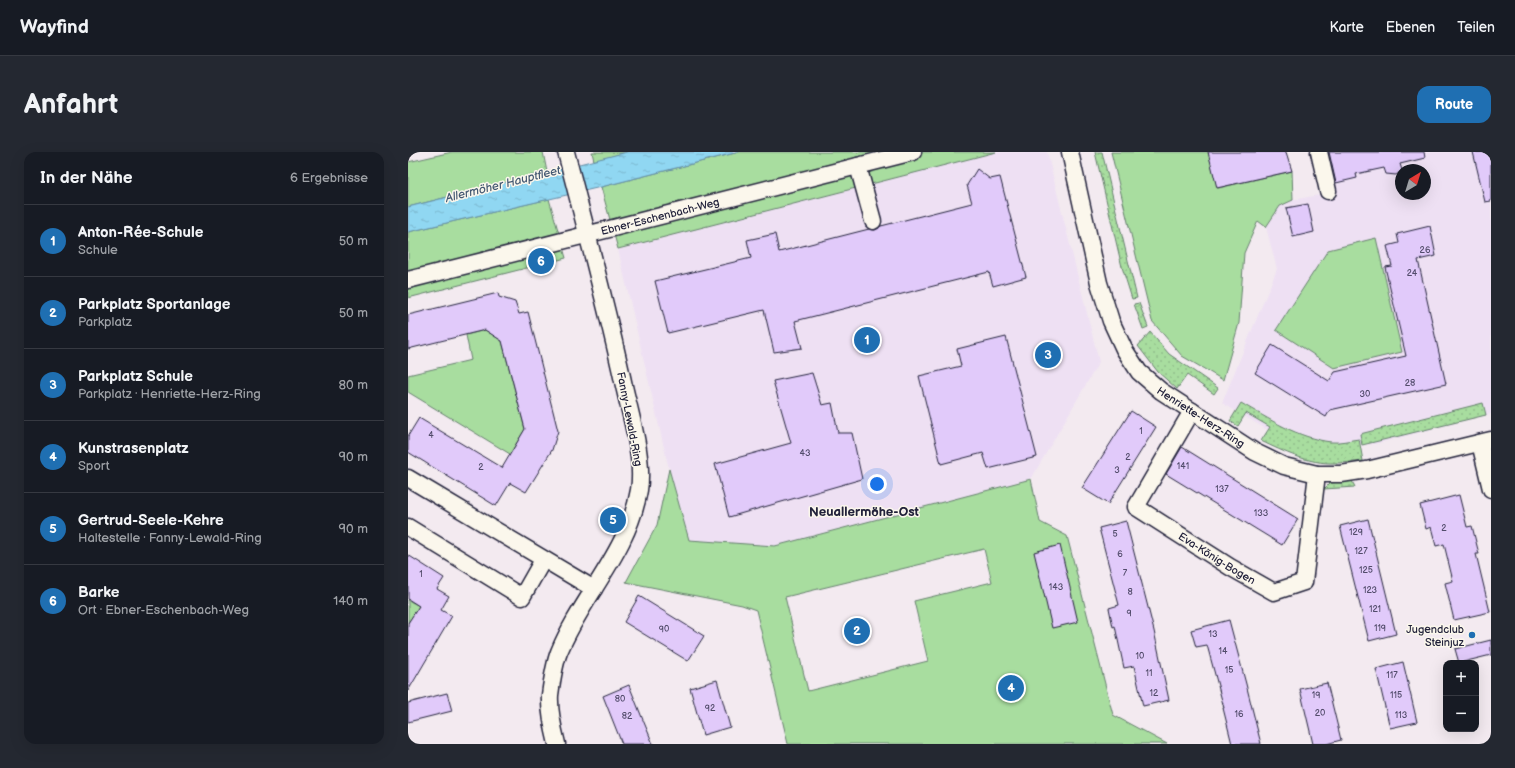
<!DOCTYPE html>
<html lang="de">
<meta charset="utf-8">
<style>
body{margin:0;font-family:"Balsamiq Sans",sans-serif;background:#242831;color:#f1f3f6}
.controls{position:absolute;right:12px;bottom:12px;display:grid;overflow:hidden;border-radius:8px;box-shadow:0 4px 16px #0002}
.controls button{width:36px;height:36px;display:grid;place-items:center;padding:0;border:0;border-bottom:1px solid #363941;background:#171b24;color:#f1f3f6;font:20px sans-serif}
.compass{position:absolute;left:987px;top:12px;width:36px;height:36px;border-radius:50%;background:#171b24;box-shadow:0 4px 16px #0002;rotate:38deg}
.you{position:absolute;left:469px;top:332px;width:14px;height:14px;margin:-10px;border:3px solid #fff;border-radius:50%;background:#1a73e8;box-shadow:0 0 0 6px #1a73e833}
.badge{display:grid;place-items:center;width:26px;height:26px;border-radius:50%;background:#1f6fb2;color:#fff;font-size:13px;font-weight:700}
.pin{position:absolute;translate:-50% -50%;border:2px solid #fff;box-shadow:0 1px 4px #0006}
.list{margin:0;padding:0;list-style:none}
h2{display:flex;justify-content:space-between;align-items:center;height:52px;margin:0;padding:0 16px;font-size:17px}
h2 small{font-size:13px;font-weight:400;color:#9ea1a6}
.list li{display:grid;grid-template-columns:26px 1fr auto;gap:12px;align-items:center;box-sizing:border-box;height:72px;padding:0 16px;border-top:1px solid #363941}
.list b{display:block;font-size:15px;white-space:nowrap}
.list p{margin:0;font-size:13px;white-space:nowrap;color:#9ea1a6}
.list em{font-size:13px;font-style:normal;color:#9ea1a6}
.map{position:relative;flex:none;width:1083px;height:592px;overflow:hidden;border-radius:12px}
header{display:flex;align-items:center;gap:24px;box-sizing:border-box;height:56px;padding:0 20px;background:#171b24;border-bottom:1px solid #363941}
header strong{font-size:19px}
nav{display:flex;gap:22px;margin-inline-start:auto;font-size:14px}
.intro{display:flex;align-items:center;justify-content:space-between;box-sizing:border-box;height:96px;padding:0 24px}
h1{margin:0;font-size:28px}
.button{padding:10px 18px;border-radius:12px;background:#1f6fb2;color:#fff;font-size:14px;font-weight:700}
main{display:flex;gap:24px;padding:0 24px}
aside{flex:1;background:#171b24;border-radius:12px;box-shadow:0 4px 16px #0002}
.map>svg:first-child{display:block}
.built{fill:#eee0f3;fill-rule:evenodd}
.grass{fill:url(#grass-dots);stroke:#65806d}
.green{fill:#a8dd9f;stroke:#65806d;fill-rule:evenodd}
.water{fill:url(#water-ripples);stroke:#648fa9}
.building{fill:#e1cafa;stroke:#22223b}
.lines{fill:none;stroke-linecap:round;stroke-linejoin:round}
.street-casing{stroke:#22223b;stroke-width:19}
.street{stroke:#fbf7ec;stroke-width:16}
.poi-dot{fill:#1f6fb2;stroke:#fbf7ec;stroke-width:1.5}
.labels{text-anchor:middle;stroke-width:3;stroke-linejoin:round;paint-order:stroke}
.number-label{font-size:9px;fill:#524c6b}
.street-label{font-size:11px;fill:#22223b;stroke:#fbf7ec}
.poi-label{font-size:11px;fill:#22223b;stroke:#fbf7ec;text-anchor:end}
.water-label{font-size:12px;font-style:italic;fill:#435872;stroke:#fbf7ec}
.quarter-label{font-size:13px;font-weight:bold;fill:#22223b;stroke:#fbf7ec}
</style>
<header>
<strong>Wayfind</strong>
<nav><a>Karte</a><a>Ebenen</a><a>Teilen</a></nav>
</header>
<div class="intro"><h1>Anfahrt</h1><a class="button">Route</a></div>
<main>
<aside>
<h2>In der Nähe<small>6 Ergebnisse</small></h2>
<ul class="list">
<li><span class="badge">1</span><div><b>Anton-Rée-Schule</b><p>Schule</p></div><em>50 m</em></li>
<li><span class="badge">2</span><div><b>Parkplatz Sportanlage</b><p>Parkplatz</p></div><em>50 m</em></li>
<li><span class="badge">3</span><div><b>Parkplatz Schule</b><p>Parkplatz · Henriette-Herz-Ring</p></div><em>80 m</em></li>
<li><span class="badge">4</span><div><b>Kunstrasenplatz</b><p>Sport</p></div><em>90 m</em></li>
<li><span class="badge">5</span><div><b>Gertrud-Seele-Kehre</b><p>Haltestelle · Fanny-Lewald-Ring</p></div><em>90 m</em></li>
<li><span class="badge">6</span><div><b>Barke</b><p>Ort · Ebner-Eschenbach-Weg</p></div><em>140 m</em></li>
</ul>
</aside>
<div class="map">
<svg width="1083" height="592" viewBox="0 0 1083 592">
<defs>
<pattern id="grass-dots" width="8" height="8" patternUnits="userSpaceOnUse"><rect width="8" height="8" fill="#a8dd9f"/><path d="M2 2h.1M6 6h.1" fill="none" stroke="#90bd8a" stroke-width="1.8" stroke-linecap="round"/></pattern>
<pattern id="water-ripples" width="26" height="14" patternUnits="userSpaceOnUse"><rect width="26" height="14" fill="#90d7f2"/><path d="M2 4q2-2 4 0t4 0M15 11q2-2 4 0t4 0" fill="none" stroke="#7cb8d0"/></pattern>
</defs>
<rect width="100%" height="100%" fill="#f3eaf0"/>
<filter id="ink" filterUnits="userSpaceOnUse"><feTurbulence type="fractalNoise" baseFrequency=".025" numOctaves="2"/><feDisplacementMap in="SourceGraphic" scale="8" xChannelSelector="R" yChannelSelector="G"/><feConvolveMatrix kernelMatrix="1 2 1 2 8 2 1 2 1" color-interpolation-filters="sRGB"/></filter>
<g filter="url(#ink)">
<g class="built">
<polygon points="588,0 639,0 691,210 623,327 367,394 281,388 261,317 210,97"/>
<path d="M907 0H1083V262L967 292 913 295 858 277 814 251 869 117 858 75 872 54 885 48 916 42ZM993 18H1017V42H993Z"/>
</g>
<g class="grass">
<polygon points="687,0 694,0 729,146 724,147 714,115"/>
<polygon points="731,151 740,175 735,177 726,152"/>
<polygon points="742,180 761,202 810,236 806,242 779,223 769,237 750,220 730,194"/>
<path d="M833 251C861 267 890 286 923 290 932 291 942 288 951 287L955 309C946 310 936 311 927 311 901 312 876 300 853 289L862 275 838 261 830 274 822 269Z"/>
<polygon points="1075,251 1078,263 954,293 952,282"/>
<polygon points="944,329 947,335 916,337 922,331"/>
</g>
<g class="green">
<polygon points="44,0 135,0 139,20 0,55 0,10"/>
<polygon points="184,0 219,0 186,9"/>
<polygon points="331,0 588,0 210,97 193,35"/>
<polygon points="703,0 800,0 810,36 884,19 885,48 872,54 858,75 850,69 836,101 831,171 815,228 774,204 744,169"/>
<polygon points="141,47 158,106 0,146 0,80"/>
<polygon points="968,86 994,200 926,216 868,178 920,98"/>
<polygon points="77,178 94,189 117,277 102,302 0,240 0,223 63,208 58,183"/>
<path d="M261 317 281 388 367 394 623 327 632 370 659 384 705 563 759 592H380L348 458 334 453 218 430 249 373ZM576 397 584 430 506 449 520 509 400 539 377 445Z"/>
<polygon points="0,448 11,454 0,471"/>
</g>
<polygon class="water" points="219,0 331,0 193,35 0,80 0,55"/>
<g class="building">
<polygon points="800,0 878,0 884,19 809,36"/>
<polygon points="921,0 1016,0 1017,6 992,12 994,18 988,23 978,22 976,16 948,22 949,26 928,31"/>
<polygon points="1065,0 1083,0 1083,49 1077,50"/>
<polygon points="569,17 582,27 592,25 618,125 585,134 581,120 387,169 394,196 366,200 356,158 260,181 247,129 343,106 339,88 367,82 371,100 461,77 467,78 473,74 564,51 559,33"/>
<polygon points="900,52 906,80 885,85 878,56"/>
<polygon points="1022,74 1028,104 1010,108 1038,232 922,258 918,265 847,221 864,193 921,229 927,220 998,204 977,115 984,114 979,94 991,91 989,82"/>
<polygon points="90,141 91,145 107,150 111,162 120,160 150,279 144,298 118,340 102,331 88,354 0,300 0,284 11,266 94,316 117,277 94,189 77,178 0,197 0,163"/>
<polygon points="598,185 629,305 580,317 575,301 533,312 511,224 553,214 549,197"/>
<polygon points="404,221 414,253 424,251 430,281 444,281 454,327 321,365 307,312 383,291 365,229"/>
<polygon points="723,259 748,275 700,352 674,336"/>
<polygon points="774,295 890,367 874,393 758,322"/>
<polygon points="1051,343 1059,375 1064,374 1071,402 1068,402 1082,460 1046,468 1037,431 1045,429 1036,392 1028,394 1023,375 1018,377 1012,353"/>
<polygon points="960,367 988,482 961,489 932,374"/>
<polygon points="718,369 746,479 761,548 735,554 726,514 716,516 707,474 705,475 701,456 711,453 691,376"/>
<polygon points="652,393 670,470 644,476 626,400"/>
<polygon points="0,403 36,426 29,437 41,444 33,458 44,464 0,539 0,471 11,454 0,447"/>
<polygon points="231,444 296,484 280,509 216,470"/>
<polygon points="821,468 838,532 853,592 824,592 815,556 816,556 799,493 788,495 783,478"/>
<polygon points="1083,488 1083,503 1051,511 1047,497"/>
<polygon points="995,510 1009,570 982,576 968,517"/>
<polygon points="309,528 322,575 295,583 282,536"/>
<polygon points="919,531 933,588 918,592 905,592 892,537"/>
<polygon points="221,533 235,568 245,592 214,592 195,544"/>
<polygon points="39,541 44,559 0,570 0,551"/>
</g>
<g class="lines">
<g class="street-casing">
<g id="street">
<path id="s1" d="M662 0 691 131 703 169 716 197 731 220 753 239 847 300 876 314 909 322H933L959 318 1083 288"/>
<polyline points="911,0 920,39"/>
<polyline points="450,14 465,69"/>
<path id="s2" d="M0 128 505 0"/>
<path id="s3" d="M784 259 728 355 822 415 866 440 896 430 909 322"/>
<polyline points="1072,291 1083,337"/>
<polyline points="0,326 186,437"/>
<polyline points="0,375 114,445 135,408"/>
<path d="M149 592C145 576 141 559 142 543 144 528 146 513 151 500 174 444 221 399 231 338 236 307 223 265 216 234 199 155 178 78 158 0"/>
</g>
</g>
<use href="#street" class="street"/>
</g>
</g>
<circle class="poi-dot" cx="1064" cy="483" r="4"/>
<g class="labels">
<g class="number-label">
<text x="1017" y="101">26</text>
<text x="1004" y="124">24</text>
<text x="1002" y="234">28</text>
<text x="957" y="245">30</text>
<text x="733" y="282">1</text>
<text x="23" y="286">4</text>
<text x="397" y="304">43</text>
<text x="720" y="308">2</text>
<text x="775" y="317">141</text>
<text x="73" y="318">2</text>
<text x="709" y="321">3</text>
<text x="814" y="340">137</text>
<text x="853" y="364">133</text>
<text x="1036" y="379">2</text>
<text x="948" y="383">129</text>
<text x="707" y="385">5</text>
<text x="953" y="402">127</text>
<text x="712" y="405">6</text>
<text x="958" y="421">125</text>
<text x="717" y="424">7</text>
<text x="13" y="425">1</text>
<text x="648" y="438">143</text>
<text x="962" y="441">123</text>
<text x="722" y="443">8</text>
<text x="967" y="460">121</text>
<text x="721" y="464">9</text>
<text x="972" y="479">119</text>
<text x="256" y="480">90</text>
<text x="805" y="485">13</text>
<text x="815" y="502">14</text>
<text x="732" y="507">10</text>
<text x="821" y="521">15</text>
<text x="741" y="524">11</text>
<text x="984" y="526">117</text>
<text x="746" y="544">12</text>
<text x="908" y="546">19</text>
<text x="988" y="546">115</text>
<text x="212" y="550">80</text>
<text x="302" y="559">92</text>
<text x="912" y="564">20</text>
<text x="831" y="565">16</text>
<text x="993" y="566">113</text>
<text x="219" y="567">82</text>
</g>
<g class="street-label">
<text dy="4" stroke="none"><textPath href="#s2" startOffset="260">Ebner-Eschenbach-Weg</textPath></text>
<text dy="4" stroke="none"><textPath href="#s1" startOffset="309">Henriette-Herz-Ring</textPath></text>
<text transform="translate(222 267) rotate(79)" y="4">Fanny-Lewald-Ring</text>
<text dy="4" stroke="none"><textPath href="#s3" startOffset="207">Eva-König-Bogen</textPath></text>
</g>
<g class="poi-label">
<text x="1056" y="481">Jugendclub<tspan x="1056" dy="13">Steinjuz</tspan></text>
</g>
<g class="water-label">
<text transform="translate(95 32) rotate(-14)" y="4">Allermöher Hauptfleet</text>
</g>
<g class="quarter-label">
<text x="456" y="364">Neuallermöhe-Ost</text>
</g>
</g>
</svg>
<div class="controls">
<button>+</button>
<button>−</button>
</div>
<svg class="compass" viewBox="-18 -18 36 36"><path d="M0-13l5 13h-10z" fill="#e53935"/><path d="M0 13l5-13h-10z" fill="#9ea1a6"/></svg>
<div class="you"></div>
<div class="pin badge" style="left:459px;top:188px">1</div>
<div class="pin badge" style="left:449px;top:479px">2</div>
<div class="pin badge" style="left:640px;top:203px">3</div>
<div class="pin badge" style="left:603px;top:536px">4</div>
<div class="pin badge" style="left:205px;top:368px">5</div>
<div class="pin badge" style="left:133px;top:109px">6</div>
</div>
</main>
